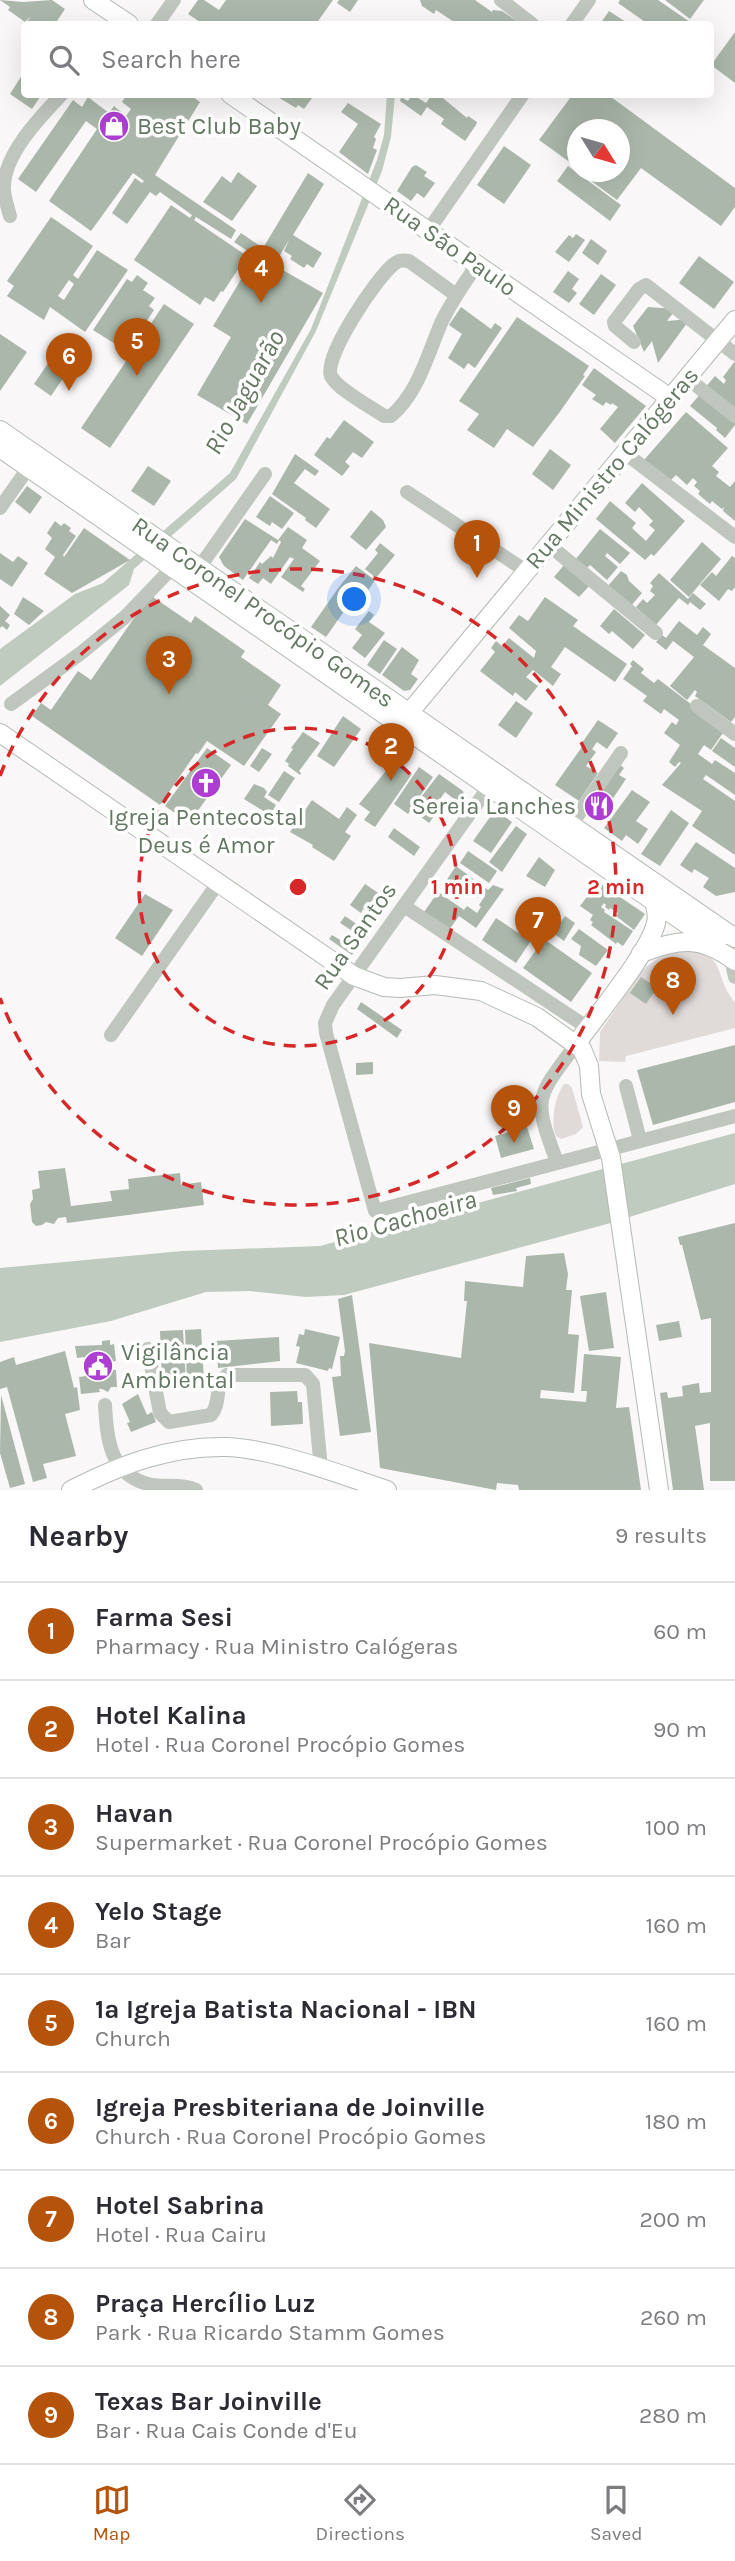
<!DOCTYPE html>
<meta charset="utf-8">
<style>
body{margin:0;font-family:Karla,sans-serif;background:#f7f7f7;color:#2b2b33}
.compass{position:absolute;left:567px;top:119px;width:63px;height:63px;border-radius:50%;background:#fff;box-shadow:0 7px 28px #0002;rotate:127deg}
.you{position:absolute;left:355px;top:600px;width:24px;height:24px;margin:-18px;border:5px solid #fff;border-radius:50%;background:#1a73e8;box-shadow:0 0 0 10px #1a73e833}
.badge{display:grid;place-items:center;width:46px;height:46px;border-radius:50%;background:#b45309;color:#fff;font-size:23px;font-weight:700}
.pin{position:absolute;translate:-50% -58px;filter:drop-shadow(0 2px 4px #0008)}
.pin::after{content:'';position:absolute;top:37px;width:24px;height:21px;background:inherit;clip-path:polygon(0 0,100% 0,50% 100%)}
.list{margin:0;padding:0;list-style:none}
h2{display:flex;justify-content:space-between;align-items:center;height:91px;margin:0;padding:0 28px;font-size:30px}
h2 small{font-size:23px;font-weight:400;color:#7c7c81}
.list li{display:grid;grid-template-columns:46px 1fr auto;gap:21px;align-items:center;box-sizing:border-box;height:98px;padding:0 28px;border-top:2px solid #e1e1e2}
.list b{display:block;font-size:26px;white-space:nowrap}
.list p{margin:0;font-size:23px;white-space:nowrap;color:#7c7c81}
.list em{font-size:23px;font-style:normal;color:#7c7c81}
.icon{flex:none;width:38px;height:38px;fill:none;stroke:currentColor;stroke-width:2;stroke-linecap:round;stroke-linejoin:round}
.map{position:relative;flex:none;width:735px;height:1490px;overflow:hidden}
.search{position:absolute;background:#fff;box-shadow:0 7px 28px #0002;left:21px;right:21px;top:21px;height:77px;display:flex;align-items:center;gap:18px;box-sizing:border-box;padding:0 24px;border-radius:7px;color:#7c7c81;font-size:26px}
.sheet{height:973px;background:#fff}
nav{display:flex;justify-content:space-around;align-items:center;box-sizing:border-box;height:98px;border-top:2px solid #e1e1e2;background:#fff;font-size:19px;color:#7c7c81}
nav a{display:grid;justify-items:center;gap:4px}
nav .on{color:#b45309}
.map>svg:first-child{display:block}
.green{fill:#e0dad9}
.water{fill:#c0cbbf}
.building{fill:#abb7aa;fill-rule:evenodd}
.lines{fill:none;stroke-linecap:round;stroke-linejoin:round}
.major-casing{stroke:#b3bbb2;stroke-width:20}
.minor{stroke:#bfc6be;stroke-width:14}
.major{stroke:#fff;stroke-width:18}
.ring{fill:none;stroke:#d62828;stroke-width:3.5;stroke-dasharray:12 9}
.labels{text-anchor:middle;stroke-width:7;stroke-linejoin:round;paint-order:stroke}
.poi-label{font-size:24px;fill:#637962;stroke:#fff;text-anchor:start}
.street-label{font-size:24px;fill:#637962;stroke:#fff}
.water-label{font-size:26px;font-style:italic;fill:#667962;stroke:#fff}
.centre{fill:#d62828;stroke:#fff;stroke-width:3.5}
.ring-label{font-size:21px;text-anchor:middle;font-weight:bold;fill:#d62828;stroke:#fff;stroke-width:7;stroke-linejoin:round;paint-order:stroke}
</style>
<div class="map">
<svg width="735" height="1490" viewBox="0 0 735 1490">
<rect width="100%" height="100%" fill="#f9f7f8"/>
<g class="green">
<path d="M683 950C729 953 712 975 735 1002V1028L626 1056 625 1062 599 1061 600 1032 642 970 657 959Z"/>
<path d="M564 1084H568L572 1088 583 1127 576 1134 561 1139 556 1136C550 1123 555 1096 564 1084Z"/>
</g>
<g class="water">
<polygon points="387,95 395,95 391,137 382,171 316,331 236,479 134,569 129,585 0,686 0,649 75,594 103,583 230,473 311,329 377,160 384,135"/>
<polygon points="735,1133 735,1184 607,1224 344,1295 306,1297 250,1291 206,1292 111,1321 0,1342 0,1268 182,1251 320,1246"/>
</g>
<g class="building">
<polygon points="0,0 23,2 52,0 65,9 55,24 28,24 26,23 31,16 25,22 8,10 10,7"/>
<polygon points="198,0 204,0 219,10 226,0 333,0 316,24 203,24 188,14"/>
<polygon points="339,0 358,0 350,12 337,3"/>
<polygon points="420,0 475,0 492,12 493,10 502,11 521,24 457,24 436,10 434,14 422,6"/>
<polygon points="620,0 658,0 693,24 648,24 618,3"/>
<polygon points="665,0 704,0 690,19"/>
<polygon points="609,11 629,24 600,24"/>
<polygon points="735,32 735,83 711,65"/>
<polygon points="24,72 24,94 42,94 32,109 10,94"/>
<polygon points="127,94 189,94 200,102 155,175 236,230 231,239 196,217 194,220 247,256 223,292 221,291 214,302 205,297 200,305 134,260 171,205 190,218 192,215 160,192 156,196 150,192 127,224 112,213 135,178 142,183 144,181 133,173 91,231 49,201 97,129 86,121 36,192 18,179 73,100 82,107 88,97 109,113 114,106 126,116 131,109 122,102"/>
<polygon points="273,94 306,94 312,98 304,109 298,105 296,108"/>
<polygon points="412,94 426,103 431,96 438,94 467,118 468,116 477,122 476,125 465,141 441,124 444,119 427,107 421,116 400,101 401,97 408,101"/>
<polygon points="573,94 607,94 735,188 735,207 721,226 641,168 617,200 579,172 620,172 620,130 578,130 578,171 573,167 575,166 539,140"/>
<polygon points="348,103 381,124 374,137 376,139 373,148 377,150 368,174 339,152 358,124 341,112"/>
<polygon points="504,146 531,165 504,204 477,185"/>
<polygon points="416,165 427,172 424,176 435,183 424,198 417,193 411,201 397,191 412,167"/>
<polygon points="568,166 621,205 610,221 557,181"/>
<polygon points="238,172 257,186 232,221 203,202 222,176 231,183"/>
<polygon points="308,173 324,184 293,235 322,253 313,268 307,264 304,268 290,259 292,256 284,251 289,240 274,265 323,293 247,424 197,395 231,337 213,326 255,256 234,242 241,233 263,248"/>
<path d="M51 217 93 246 73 275 78 279 97 250 128 270 85 332 50 307 44 320 7 296 14 286 7 281ZM69 280 74 284 64 300 58 296Z"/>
<polygon points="576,234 585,240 569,262 555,252 569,235 573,238"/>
<polygon points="591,239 607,251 598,265 582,253"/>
<polygon points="699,256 734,282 714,309 679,283"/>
<polygon points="568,271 579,279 572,289 577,293 569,303 553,292"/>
<polygon points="601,274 616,285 594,315 579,304"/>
<polygon points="137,275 148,283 143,290 155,298 149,306 154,310 132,343 136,346 164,304 194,324 110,448 81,428 131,354 93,330 127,279 132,282"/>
<polygon points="461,307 491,329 495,323 502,328 475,368 468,363 464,369 448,358 462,334 449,325"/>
<polygon points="648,307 676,309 667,321 690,319 658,363 652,341 644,352 633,326"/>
<polygon points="517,317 589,366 583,375 585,376 559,413 533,447 507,429 494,448 467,430 479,414 459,401"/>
<polygon points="0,334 27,352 0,391"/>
<polygon points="66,337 83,349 51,396 34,384"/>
<polygon points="735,361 735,410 704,389 715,376 724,384 726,380 723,377"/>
<polygon points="594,368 646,406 615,443 600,429 618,407 612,403 611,405 606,402 603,406 592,399 596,395 582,385"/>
<polygon points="702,392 735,419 735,425 725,438 716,430 717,428 690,406"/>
<polygon points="686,412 728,448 712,466 719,472 716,476 730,487 735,481 735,521 723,511 724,507 722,509 712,501 710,504 698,494 700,491 694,486 697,482 693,478 687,485 676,475 669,482 644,460"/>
<polygon points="344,420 374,442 362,458 353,452 345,462 350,466 342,476 314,455 327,437 330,439"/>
<polygon points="550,449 571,465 553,490 532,474"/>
<polygon points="295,454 319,471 315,476 305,469 294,483 330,509 316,528 305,520 306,518 272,494"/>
<polygon points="148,466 171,481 154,506 131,491"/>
<polygon points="642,483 685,521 654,556 651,554 645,560 596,519 610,501 636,523 632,528 646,541 655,530 649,525 653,521 639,507 635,512 625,503"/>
<polygon points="27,486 42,497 30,514 15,502"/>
<polygon points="270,496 294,513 282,529 272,522 270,526 256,517"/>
<polygon points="371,510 383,520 386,527 366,550 350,537"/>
<polygon points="245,519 278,540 288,527 307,540 302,548 320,561 301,586 305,589 303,592 281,577 294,559 290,557 271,584 263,578 258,584 249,578 260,562 262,564 271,556 273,558 281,542 279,540 277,544 271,540 243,580 224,566 219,557"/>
<polygon points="55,521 61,526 64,523 71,528 69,531 76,536 63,555 64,557 84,528 130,560 72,593 44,574 55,557 45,549 52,538 47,533"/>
<polygon points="600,529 630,553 620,564 607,553 605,556 618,567 607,580 590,565 586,569 575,560"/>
<polygon points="702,542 721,559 689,597 670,580"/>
<polygon points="380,543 395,555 376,578 365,569 378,553 375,550"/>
<polygon points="0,553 13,562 18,556 28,563 12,587 0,579"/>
<polygon points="732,556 735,558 735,587 732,591 728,589 719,601 700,585 712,572 716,576"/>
<polygon points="565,564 590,585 579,597 554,577"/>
<polygon points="356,566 375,580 361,601 354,597 326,637 311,627 339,587"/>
<polygon points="621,571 627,575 629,581 642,593 630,607 607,587"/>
<polygon points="659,573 688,599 693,593 706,604 700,610 690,602 688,605 679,598 655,626 636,607 643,599 647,603 655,595 650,591 653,586 650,583"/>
<polygon points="150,595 191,623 195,616 245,651 241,657 281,685 268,705 281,714 244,766 207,741 198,754 196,753 160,805 32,716 41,703 51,710 78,671 91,680"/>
<polygon points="23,597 44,611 29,625 14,614"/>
<polygon points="545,597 578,620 573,626 627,664 615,682 565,647 551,667 561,674 553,686 533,670 526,677 538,686 526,701 515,692 513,696 480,671 495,652 491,648 496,641 502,646 509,638 534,658 536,651 509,628 519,615 528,621"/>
<polygon points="0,606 10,615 5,621 10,625 7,630 2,626 0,628"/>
<polygon points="614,609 645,635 633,649 612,631 609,634 600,626"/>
<polygon points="369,611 374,615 369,622 385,633 365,658 352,648 362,635 355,629"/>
<polygon points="679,621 697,635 703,627 711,634 703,645 735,668 735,717 731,722 695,696 697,692 695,690 687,700 670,686 694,657 673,641 666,650 656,642 662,635 666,638"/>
<polygon points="384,640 397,649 380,674 367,665"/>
<polygon points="402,647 419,660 411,674 418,679 410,690 404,691 382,675"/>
<polygon points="633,660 644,669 641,673 654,683 658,679 725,730 711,750 704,745 698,754 712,764 715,760 735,773 735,795 706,775 703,779 735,801 735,855 692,826 702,811 662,785 681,763 679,762 675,767 669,762 680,745 664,733 672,722 676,725 679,720 664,709 661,714 643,701 647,696 623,679 632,666 630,664"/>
<polygon points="516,701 533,713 516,738 498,725"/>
<polygon points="343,716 361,729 334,767 317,756"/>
<polygon points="598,720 618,733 607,749 597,742 592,749 596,752 586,766 598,773 579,801 555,785 584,744 582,743"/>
<polygon points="303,732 320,743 299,771 301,773 300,775 288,766 289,764 285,761 293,749 291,748"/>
<polygon points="721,738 735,748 735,767 712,751"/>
<polygon points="207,748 231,765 189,823 165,806"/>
<polygon points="262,748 272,754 259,772 250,766"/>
<polygon points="394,761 412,774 375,827 364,820 370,812 359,804"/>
<polygon points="619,764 624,768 619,775 626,779 601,816 590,808"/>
<polygon points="419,767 433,777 408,814 394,804"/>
<polygon points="284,771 295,778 279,802 268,795"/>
<polygon points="439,774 463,791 464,796 459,803 445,792 440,799 445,802 429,823 413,811 416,808 414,806"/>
<polygon points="254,784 264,788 267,792 264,797 276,805 270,815 244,799"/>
<polygon points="632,790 650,802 636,821 648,829 638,844 626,835 622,841 604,828"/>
<polygon points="312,800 339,819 347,807 357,815 345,832 351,836 334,861 312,847 313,845 290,832"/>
<polygon points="495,810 512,822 491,853 473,841"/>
<polygon points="671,810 689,823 660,866 641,854"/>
<polygon points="516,826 527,834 502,872 489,862"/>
<polygon points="394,828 420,847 414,856 388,837"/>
<polygon points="696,842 735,868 735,892 716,896 703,887 709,878 694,869 692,873 680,865"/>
<polygon points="468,851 497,871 489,883 460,863"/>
<polygon points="539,857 555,870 545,887 526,876"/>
<polygon points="456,866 488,890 493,885 504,889 476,928 459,916 449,930 424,912 438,892 464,910 467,906 477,913 481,907 479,905 485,896 481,893 478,898 456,883 454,886 463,892 458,899 442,887"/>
<polygon points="598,882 645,914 634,930 616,916 618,913 610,908 609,910 605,907 606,905 604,903 601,907 605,910 604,912 633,931 623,946 617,942 616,944 591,925 593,922 590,920 593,915 580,906"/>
<polygon points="365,884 390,901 377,919 363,909 361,913 350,905"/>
<polygon points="145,894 173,910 142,956 115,938"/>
<polygon points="345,916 368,932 352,955 329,939 332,935 347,944 354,932 340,923"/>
<polygon points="565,916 575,923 564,941 553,933"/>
<polygon points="496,918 526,938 527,936 532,939 516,963 482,940"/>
<polygon points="579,929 608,950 596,966 579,955 581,946 571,939"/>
<polygon points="544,939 592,973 571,1002 523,968"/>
<polygon points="641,977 657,988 646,1004 630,993"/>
<polygon points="361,1002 402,1030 397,1038 357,1009"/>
<polygon points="735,1045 735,1102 653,1125 637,1070"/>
<polygon points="373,1062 373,1074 356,1075 356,1063"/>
<polygon points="527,1127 534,1149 501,1158 495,1136"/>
<polygon points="65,1168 71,1206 112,1201 110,1191 129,1189 128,1179 180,1173 181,1185 201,1182 204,1205 67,1223 66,1217 58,1218 54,1224 46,1222 42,1225 36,1226 32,1222 30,1204 33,1199 32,1190 40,1188 38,1171"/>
<polygon points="530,1178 531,1184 516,1188 517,1191 493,1195 491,1188"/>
<polygon points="735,1223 735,1481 710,1481 710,1423 695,1426 704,1490 673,1490 660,1393 667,1392 668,1398 683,1396 682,1386 699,1383 700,1393 711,1392 711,1318 701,1320 682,1245 680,1245 678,1237"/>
<polygon points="564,1253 568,1274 566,1290 572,1290 568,1334 579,1335 574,1393 541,1390 540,1398 586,1402 587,1391 581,1391 584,1354 621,1357 616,1408 629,1407 641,1490 519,1490 518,1485 497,1483 496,1490 380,1468 369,1343 461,1358 467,1301 464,1301 465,1281 523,1287 526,1256"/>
<polygon points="606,1292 614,1348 589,1351 580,1296"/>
<polygon points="352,1295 371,1432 340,1436 332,1377 341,1376 340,1356 344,1356 345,1351 338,1299"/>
<polygon points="679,1321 682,1337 659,1341 656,1325"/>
<polygon points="201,1329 204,1381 187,1381 185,1330"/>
<polygon points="305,1329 340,1337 332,1369 329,1368 328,1371 296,1363 300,1347 296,1346 299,1334 304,1335"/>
<polygon points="183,1330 186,1382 162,1383 160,1331"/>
<polygon points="279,1337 280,1361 218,1368 216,1341"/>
<polygon points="110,1340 110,1345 114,1344 116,1361 111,1362 111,1370 116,1370 117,1387 111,1387 108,1392 102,1389 99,1389 100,1392 81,1394 79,1377 86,1376 84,1357 77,1358 75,1346 102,1345 102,1341"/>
<polygon points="65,1351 74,1388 77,1387 80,1410 65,1414 76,1456 43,1464 47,1478 33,1482 7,1387 0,1389 0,1362 14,1357 16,1365"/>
<polygon points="297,1391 298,1402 302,1402 303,1424 271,1426 270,1392"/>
<polygon points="138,1394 147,1415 152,1412 156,1422 131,1432 127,1423 130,1422 122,1404"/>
<polygon points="1,1395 25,1484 10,1488 0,1453"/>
</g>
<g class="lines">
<g class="major-casing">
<g id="major">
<polyline points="93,0 129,24"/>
<polyline points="230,94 670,398"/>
<polyline points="0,430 735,938"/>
<polyline points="0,448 688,925 697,930 725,935"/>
<polyline points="409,713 735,320"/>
<polyline points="0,733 354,976 384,987 400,988 435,985 481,991 537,1017 582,1049 589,1066 591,1094 611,1158 659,1490"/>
<path d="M641 953C681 939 699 935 735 961"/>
<path d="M577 1043C596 1016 649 953 656 923 658 916 656 909 654 901"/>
<path d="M71 1490C120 1465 169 1446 225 1447 273 1448 341 1475 387 1490"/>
</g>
</g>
<g class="minor">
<polyline points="501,0 532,24"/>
<polyline points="157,24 174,0"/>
<polyline points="572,24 589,0"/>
<path d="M10 216C8 208 4 197 4 189 3 155 40 117 62 94"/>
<polyline points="428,231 523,94"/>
<path d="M456 295 409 261C403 260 399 260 394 264 377 277 323 357 331 376 337 389 371 407 384 416H391C419 392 428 353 442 321 452 301 464 283 477 265"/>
<polyline points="634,342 615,326 614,322 639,289 646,285 735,354"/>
<polyline points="687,378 735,416"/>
<polyline points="625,453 735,537"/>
<polyline points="407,492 526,571"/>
<polyline points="0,508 29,467"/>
<polyline points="549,545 656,633"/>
<polyline points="199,568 265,474"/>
<polyline points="11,704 81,653 125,617 173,567"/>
<polyline points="697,706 735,734"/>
<polyline points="488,788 333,1005 325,1023 326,1033 375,1211 735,1116"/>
<polyline points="571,825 621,753"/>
<polyline points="404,906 588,1028"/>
<polyline points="731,958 735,977"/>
<polyline points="111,1035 218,883"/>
<polyline points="626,1086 640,1140"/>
<path d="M557 1162C532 1095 536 1099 577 1043"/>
<path d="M148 1349 160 1413 169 1422 211 1415C222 1402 213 1386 227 1375H305L313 1384 321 1469"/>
<path d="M105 1405C107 1437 109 1474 148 1484 163 1488 182 1483 196 1490"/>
</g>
<use href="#major" class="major"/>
</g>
<g class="ring">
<circle cx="298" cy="887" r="159"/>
<path d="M0 776A318 318 0 1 1 0 998"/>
</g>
<defs>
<g id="shop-disc" transform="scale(1.575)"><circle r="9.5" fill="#ae3ed2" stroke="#fff"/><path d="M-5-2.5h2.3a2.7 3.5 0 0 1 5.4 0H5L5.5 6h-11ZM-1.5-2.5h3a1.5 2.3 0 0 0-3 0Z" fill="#fff"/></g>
<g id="church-disc" transform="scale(1.575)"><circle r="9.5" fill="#ae3ed2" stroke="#fff"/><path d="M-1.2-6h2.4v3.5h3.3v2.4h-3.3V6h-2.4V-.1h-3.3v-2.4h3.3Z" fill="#fff"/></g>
<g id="restaurant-disc" transform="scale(1.575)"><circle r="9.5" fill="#ae3ed2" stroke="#fff"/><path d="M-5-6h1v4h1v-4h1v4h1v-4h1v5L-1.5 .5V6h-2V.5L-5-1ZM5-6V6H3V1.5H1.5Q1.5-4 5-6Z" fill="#fff"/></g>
<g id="civic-disc" transform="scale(1.575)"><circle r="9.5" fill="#ae3ed2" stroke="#fff"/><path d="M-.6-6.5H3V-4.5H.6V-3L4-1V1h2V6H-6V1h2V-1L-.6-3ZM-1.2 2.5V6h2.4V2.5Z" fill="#fff"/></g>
</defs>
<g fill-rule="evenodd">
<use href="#shop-disc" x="114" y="126"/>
<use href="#church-disc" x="206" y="783"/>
<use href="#restaurant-disc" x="599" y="806"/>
<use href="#civic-disc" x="98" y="1366"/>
</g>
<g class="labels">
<g class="poi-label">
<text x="137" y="134">Best Club Baby</text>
<text x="576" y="814" text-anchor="end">Sereia Lanches</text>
<text x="206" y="825" text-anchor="middle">Igreja Pentecostal<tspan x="206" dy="28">Deus é Amor</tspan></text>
<text x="121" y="1360">Vigilância<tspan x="121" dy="28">Ambiental</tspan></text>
</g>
<g class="street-label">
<text transform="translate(450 246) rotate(35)" y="8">Rua São Paulo</text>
<text transform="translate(612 468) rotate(-50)" y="8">Rua Ministro Calógeras</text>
<text transform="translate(263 612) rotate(35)" y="8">Rua Coronel Procópio Gomes</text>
<text transform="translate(355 936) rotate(-55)" y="8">Rua Santos</text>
</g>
<g class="water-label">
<text transform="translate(244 392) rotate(-61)" y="9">Rio Jaguarão</text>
<text transform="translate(405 1218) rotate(-16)" y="9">Rio Cachoeira</text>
</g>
</g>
<circle cx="298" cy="887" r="10" class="centre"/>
<g class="ring-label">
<text x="457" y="894">1 min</text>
<text x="616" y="894">2 min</text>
</g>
</svg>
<svg class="compass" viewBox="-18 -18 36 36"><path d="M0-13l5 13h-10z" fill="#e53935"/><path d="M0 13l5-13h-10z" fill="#7c7c81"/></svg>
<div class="you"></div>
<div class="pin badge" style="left:477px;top:578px">1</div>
<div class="pin badge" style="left:391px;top:781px">2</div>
<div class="pin badge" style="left:169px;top:694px">3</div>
<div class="pin badge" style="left:261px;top:303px">4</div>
<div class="pin badge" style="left:137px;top:376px">5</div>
<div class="pin badge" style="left:69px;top:391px">6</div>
<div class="pin badge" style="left:538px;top:955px">7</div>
<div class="pin badge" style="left:673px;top:1015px">8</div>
<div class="pin badge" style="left:514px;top:1143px">9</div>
<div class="search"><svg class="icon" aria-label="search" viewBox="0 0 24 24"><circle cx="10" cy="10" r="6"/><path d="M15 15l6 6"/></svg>Search here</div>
</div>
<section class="sheet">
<h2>Nearby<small>9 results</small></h2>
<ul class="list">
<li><span class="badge">1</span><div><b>Farma Sesi</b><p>Pharmacy · Rua Ministro Calógeras</p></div><em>60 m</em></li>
<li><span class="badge">2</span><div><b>Hotel Kalina</b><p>Hotel · Rua Coronel Procópio Gomes</p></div><em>90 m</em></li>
<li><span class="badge">3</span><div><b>Havan</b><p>Supermarket · Rua Coronel Procópio Gomes</p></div><em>100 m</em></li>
<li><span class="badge">4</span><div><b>Yelo Stage</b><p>Bar</p></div><em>160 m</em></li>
<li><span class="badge">5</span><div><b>1ª Igreja Batista Nacional - IBN</b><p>Church</p></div><em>160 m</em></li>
<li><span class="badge">6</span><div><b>Igreja Presbiteriana de Joinville</b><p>Church · Rua Coronel Procópio Gomes</p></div><em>180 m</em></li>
<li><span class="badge">7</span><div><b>Hotel Sabrina</b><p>Hotel · Rua Cairu</p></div><em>200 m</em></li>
<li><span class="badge">8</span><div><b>Praça Hercílio Luz</b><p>Park · Rua Ricardo Stamm Gomes</p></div><em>260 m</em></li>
<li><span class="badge">9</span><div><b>Texas Bar Joinville</b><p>Bar · Rua Cais Conde d'Eu</p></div><em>280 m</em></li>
</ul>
</section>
<nav>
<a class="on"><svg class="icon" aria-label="map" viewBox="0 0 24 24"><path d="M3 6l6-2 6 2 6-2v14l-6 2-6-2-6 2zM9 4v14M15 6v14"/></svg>Map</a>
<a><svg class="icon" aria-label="directions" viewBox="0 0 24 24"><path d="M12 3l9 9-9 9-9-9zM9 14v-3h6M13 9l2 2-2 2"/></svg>Directions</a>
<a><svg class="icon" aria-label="saved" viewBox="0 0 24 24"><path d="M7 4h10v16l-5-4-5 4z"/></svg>Saved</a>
</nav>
